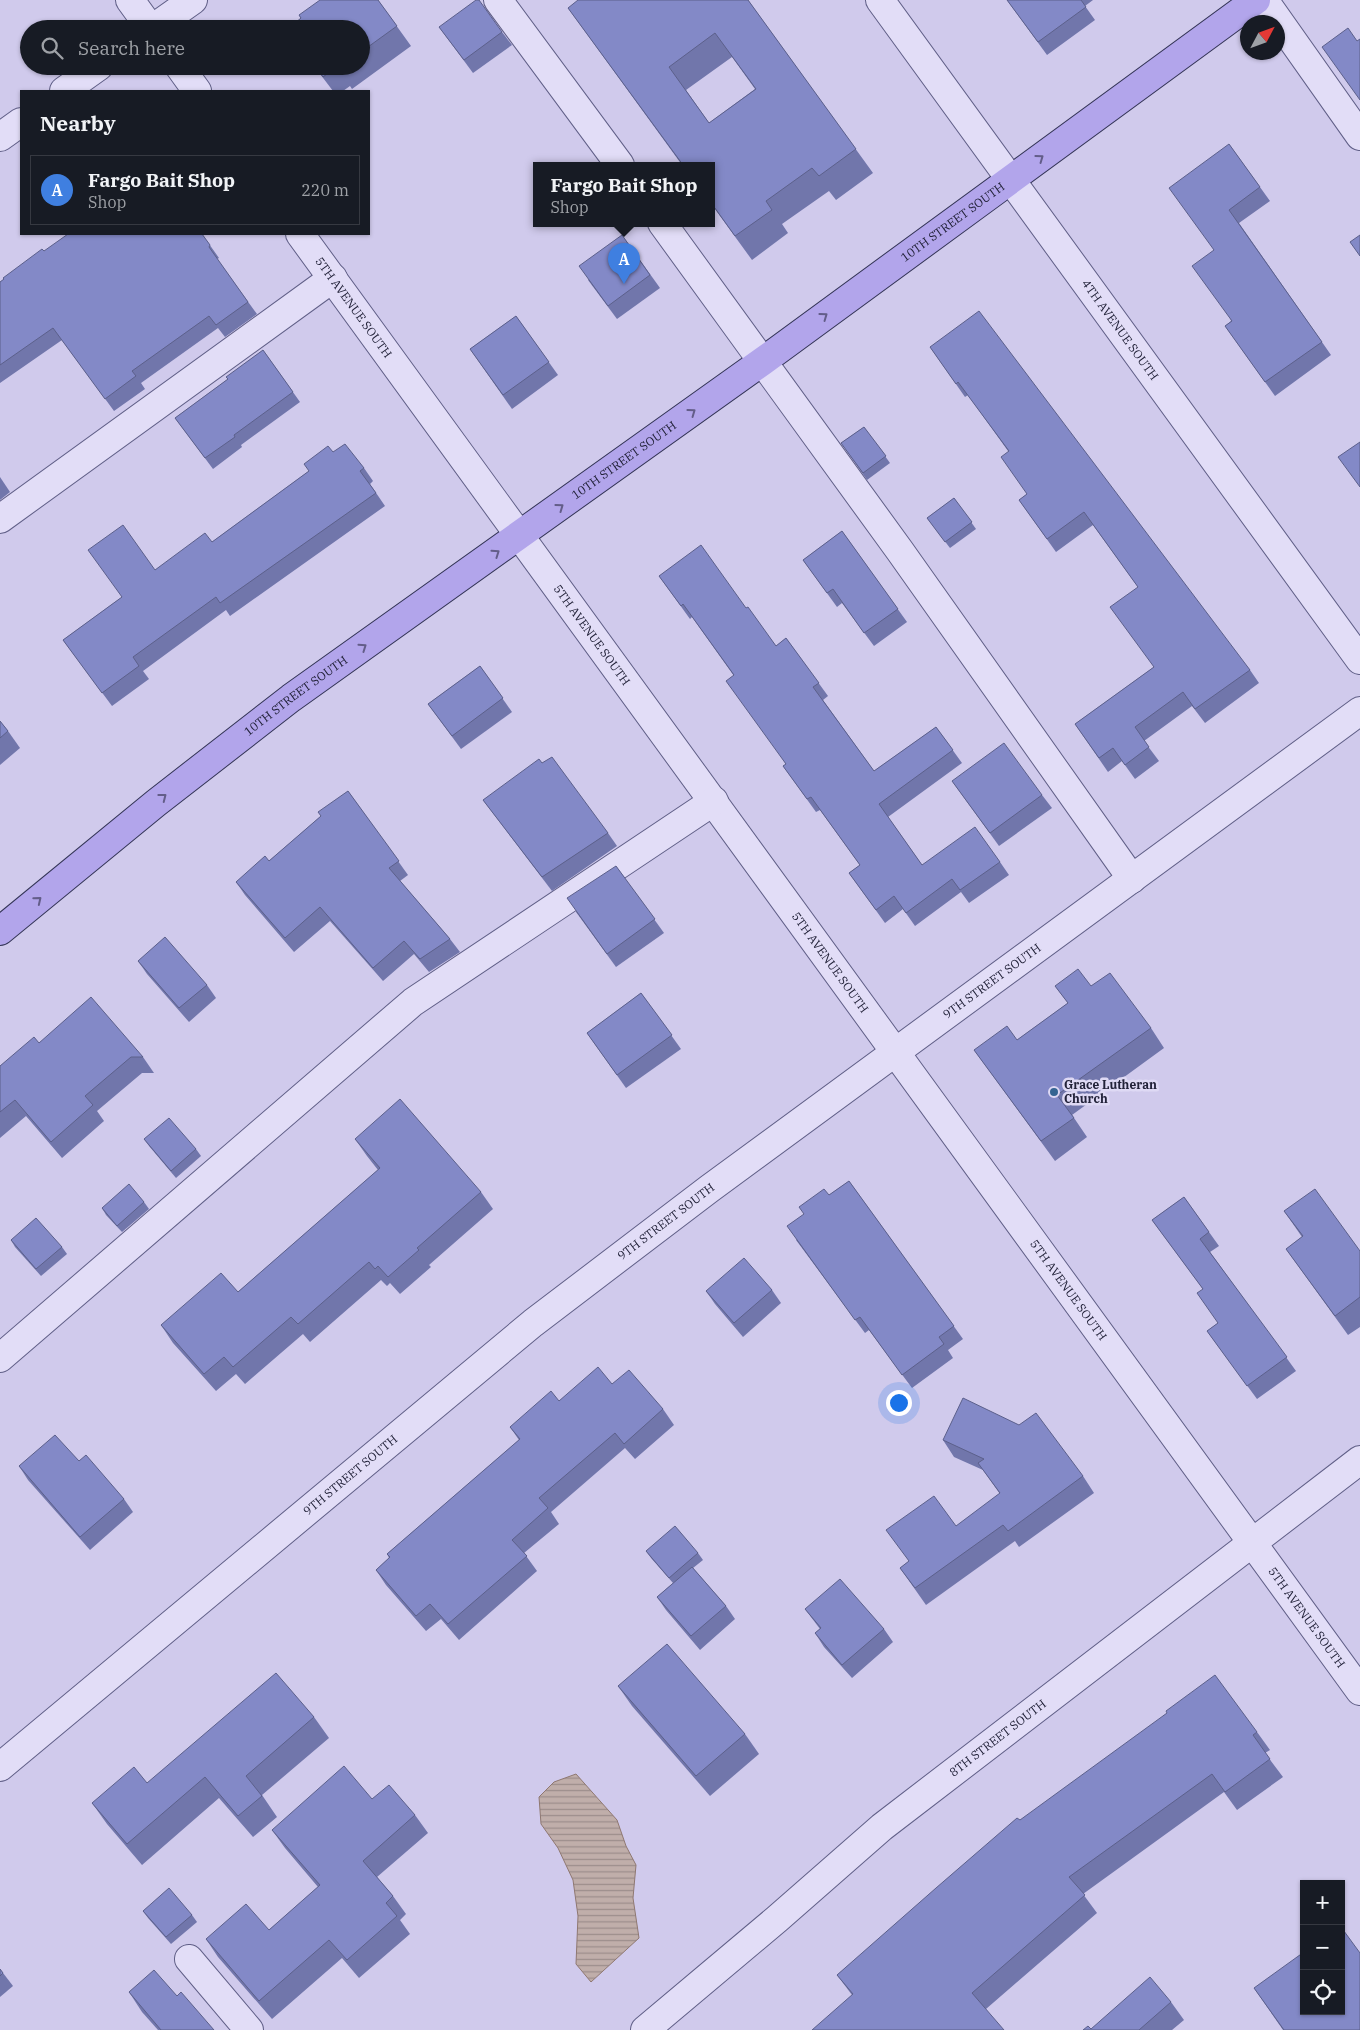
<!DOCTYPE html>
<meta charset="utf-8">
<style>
body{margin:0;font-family:"IBM Plex Serif",serif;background:#242831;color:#f1f3f6}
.controls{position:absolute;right:15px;bottom:15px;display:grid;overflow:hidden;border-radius:0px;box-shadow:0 1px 4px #0004}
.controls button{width:45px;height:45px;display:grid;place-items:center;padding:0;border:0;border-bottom:1px solid #363941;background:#171b24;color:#f1f3f6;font:25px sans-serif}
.compass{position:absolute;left:1240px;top:15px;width:45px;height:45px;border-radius:50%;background:#171b24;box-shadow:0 1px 4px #0004;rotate:49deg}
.you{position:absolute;left:898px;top:1402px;width:18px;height:18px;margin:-12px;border:4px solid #fff;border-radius:50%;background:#1a73e8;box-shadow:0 0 0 8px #1a73e833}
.badge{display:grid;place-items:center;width:32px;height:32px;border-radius:50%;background:#b45309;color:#fff;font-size:16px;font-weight:700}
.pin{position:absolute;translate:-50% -41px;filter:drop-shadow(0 1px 2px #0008)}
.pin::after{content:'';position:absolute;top:26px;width:18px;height:15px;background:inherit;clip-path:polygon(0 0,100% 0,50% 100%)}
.popup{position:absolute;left:533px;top:162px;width:182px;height:65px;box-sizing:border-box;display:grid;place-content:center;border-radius:0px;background:#171b24;filter:drop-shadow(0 1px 4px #0005);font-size:16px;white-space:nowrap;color:#9ea1a6}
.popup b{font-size:19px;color:#f1f3f6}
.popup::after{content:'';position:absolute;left:50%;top:100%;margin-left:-10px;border:10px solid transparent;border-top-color:#171b24}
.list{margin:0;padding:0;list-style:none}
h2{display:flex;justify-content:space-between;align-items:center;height:65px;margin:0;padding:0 20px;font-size:21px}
h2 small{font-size:16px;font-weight:400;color:#9ea1a6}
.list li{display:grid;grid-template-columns:32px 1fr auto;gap:15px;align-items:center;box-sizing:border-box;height:70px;margin:0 10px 10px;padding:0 10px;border:1px solid #363941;border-radius:0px}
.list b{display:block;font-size:19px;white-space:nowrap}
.list p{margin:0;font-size:16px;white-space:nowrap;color:#9ea1a6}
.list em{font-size:16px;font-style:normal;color:#9ea1a6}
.icon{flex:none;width:28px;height:28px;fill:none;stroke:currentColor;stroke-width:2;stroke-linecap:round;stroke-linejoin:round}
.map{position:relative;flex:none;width:1360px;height:2030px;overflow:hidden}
.search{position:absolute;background:#171b24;box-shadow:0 1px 4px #0004;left:20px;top:20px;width:350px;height:55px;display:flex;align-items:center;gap:12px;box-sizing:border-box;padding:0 18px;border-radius:28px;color:#9ea1a6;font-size:19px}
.panel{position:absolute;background:#171b24;box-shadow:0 1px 4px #0004;left:20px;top:90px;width:350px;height:145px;border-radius:0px}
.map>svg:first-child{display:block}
.water{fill:url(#water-rules);stroke:#8f7871}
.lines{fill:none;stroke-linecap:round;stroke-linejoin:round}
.minor-casing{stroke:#605f87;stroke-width:30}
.major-casing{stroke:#333456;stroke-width:30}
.minor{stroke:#e2ddf7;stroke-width:28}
.major{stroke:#b2a5eb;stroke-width:28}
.wall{fill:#7176ab;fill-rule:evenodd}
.building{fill:#8389c7;stroke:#5c608b;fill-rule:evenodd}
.oneway{stroke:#635d89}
.poi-dot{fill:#346492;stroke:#ded9f4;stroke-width:2}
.labels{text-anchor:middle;stroke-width:5;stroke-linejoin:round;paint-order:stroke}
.street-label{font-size:12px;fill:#222239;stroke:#ded9f4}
.poi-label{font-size:12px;font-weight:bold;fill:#222239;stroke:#ded9f4;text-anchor:start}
</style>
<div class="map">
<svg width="1360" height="2030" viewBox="0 0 1360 2030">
<defs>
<pattern id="water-rules" width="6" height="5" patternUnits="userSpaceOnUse" patternTransform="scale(1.25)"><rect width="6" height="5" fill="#c0aeaa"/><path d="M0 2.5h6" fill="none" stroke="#9c8d8b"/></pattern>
</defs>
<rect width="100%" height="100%" fill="#d0caec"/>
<polygon class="water" points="576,1774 617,1820 626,1846 636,1865 633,1898 639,1938 591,1982 576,1964 578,1916 573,1880 558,1848 541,1824 539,1797 554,1782"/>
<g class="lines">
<g class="minor-casing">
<g id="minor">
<polyline points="130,0 151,29"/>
<polyline points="498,0 620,165"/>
<path id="s1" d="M880 0 1360 660"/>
<polyline points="1264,0 1360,136"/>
<polyline points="152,29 193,0"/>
<polyline points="179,66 197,91"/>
<polyline points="64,91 99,66"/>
<polyline points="0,137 21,122"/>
<polyline points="662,223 900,551 1132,879"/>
<path id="s2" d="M300 234 1360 1691"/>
<polyline points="0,519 333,278"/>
<polyline points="0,1358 413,1002 714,801"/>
<path id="s3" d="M0 1767 533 1323 709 1189 1360 711"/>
<polyline points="189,1959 249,2030"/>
<path id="s4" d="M645 2030 777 1919 882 1827 1360 1460"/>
</g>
</g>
<g class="major-casing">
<g id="major">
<path id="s5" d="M0 931 156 803 291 698 763 361 1256 0"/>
</g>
</g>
<use href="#minor" class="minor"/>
<use href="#major" class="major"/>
</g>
<g class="wall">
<polygon points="378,0 411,46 352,89 350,86 343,91 333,91 314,66 361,66 361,29 301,19 299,15"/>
<path d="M748 0 873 173 836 200 829 191 782 224 788 233 752 260 712 205V165H682L568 8ZM732 57 755 89 709 123 686 90Z"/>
<polygon points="1007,0 1093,0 1085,6 1095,20 1047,55"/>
<polygon points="439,27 502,32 512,45 473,73"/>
<polygon points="1229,144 1270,201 1239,223 1331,355 1275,396 1225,326 1231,321 1214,251"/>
<polygon points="202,234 219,258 217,259 257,314 225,337 218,328 141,383 145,389 114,411 62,340 0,383 0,282 44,251"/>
<polygon points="622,235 660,288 617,319 588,280"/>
<polygon points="516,316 558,375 512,409 470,349"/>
<polygon points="930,347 1250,670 1259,683 1205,723 1192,706 1144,741 1159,761 1135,779 1122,761 1108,772 1075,724 1154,667 1138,587 1093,525 1056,552 1019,500 1027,494 1008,451 968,395 965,397"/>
<polygon points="263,350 300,402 241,445 242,447 213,469 175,418 228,379"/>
<polygon points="864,427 890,463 867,480 841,443"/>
<polygon points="333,452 364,468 373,481 370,484 385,506 230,616 226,610 143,671 149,679 112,706 63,640 122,597 155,570 212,542 309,471"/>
<polygon points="0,477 10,492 0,500"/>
<polygon points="954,498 976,529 950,548 927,518"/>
<polygon points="842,531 907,622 874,646 842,603 837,607 803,560"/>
<polygon points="659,576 746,608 776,646 786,638 828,696 823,700 874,771 936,727 962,763 888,817 922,865 1000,862 1009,875 969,903 961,892 915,926 903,909 885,923 849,873 860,865 820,810 816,812 783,766 786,764 734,676 692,617 690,619"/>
<polygon points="480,666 512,712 461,749 428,704"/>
<polygon points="0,721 8,731 20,748 0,765"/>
<polygon points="542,763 608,833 617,846 552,891 483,800"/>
<polygon points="952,781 1042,795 1052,808 999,846"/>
<polygon points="348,791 408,875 400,881 450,939 460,952 429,972 414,954 383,981 330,921 294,952 245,895 236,882 269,861 321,816"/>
<polygon points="616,866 664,933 616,967 576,912"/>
<polygon points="138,961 207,985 216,998 189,1022 147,974"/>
<polygon points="1055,986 1091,986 1151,1028 1164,1048 1072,1115 1087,1137 1055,1161 974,1050 1017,1040 1068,1003"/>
<polygon points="641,993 681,1049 626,1088 587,1033"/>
<polygon points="39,1043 143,1057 154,1073 142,1073 97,1111 104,1121 62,1158 26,1116 0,1138 0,1066"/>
<polygon points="144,1139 196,1149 201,1156 176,1178 149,1146"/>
<polygon points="355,1139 481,1192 493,1209 429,1265 431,1267 400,1294 390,1283 387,1286 381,1280 310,1342 303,1334 245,1384 236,1374 216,1391 173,1343 161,1325 238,1292 378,1170 367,1156"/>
<polygon points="849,1181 963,1339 948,1350 953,1358 912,1388 869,1330 865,1333 796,1240 829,1195"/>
<polygon points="1184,1197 1219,1246 1210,1252 1296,1371 1257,1399 1207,1331 1218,1323 1203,1289 1152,1220"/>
<polygon points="144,1202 149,1209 122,1232 106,1215 102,1208"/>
<polygon points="1284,1211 1360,1251 1360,1327 1348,1335 1286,1249 1302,1237"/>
<polygon points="11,1240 62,1247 67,1254 41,1276 15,1247"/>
<polygon points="772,1290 781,1303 743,1337 715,1304 706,1291"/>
<polygon points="612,1384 663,1409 674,1425 635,1459 625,1448 551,1512 559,1524 524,1553 537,1571 459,1640 441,1619 426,1631 386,1585 376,1570 389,1558 387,1554 519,1440 510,1427 559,1401"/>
<polygon points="943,1440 1083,1476 1094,1493 1019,1547 1015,1541 926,1605 900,1568 1000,1494 983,1470 954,1457"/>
<polygon points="79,1461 124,1499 133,1512 90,1550 28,1480 19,1466"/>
<polygon points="646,1551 698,1553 703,1560 693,1568 726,1606 735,1619 700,1650 666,1610 657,1597 673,1583 651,1558"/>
<polygon points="805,1609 884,1629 893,1642 852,1678 824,1647 815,1633 820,1629"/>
<polygon points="618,1686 745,1734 759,1754 710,1796 632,1706"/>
<polygon points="314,1717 329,1738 262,1795 277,1817 253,1837 219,1798 142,1865 107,1824 92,1803 147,1783"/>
<polygon points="1257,1732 1270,1750 1265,1753 1283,1777 1237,1810 1224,1792 1083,1894 1097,1913 986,2009 852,1995 837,1975 1020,1820"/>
<polygon points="372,1799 415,1815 428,1833 377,1877 393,1896 406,1914 400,1920 410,1934 359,1978 342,1958 272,2019 218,1957 206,1939 269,1930 318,1887 285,1848 272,1830"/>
<polygon points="143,1911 192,1915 197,1922 171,1944 148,1918"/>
<polygon points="0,1969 13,1986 0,1997"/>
<polygon points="1254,1988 1360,2030 1283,2030"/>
<polygon points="129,1992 177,1996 214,2030 158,2030 142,2012"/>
<polygon points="1171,2002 1184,2020 1172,2030 1083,2030 1091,2029"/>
</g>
<g class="building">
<polygon points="320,0 378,0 397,26 361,52 361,29 288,29 301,18 299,15"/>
<polygon points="476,0 479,0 502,32 464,60 439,27"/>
<path d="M578 0H748L856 149 819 176 812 168 766 201 772 210 735 236 712 204V165H683L568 8ZM715 33 756 89 709 123 669 67Z"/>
<polygon points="1007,0 1081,0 1086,7 1038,42"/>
<polygon points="1348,28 1357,41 1360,39 1360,100 1322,47"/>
<polygon points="315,66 342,66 338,69 336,67 323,77"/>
<polygon points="1229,144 1260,187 1229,210 1322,342 1265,382 1225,326 1232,321 1192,266 1214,250 1169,188"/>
<polygon points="68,234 202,234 210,245 209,247 248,302 216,325 209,316 132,371 136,376 105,399 53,328 0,365 0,282 4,279 3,278 42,249 44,251"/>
<polygon points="622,235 650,275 608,306 579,266"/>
<polygon points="1360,235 1360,256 1350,242"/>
<polygon points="979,311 1250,670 1195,709 1183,692 1135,727 1149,747 1125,765 1113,748 1099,758 1075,724 1154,667 1110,607 1138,587 1084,512 1047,539 1019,500 1027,494 1001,457 1009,451 958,382 956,384 930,347"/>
<polygon points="516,316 549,362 503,395 470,349"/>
<polygon points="263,350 293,392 234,435 235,437 205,458 175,418 228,379 226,377"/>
<polygon points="864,427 886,456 863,473 841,443"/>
<polygon points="1360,442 1360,487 1338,457"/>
<polygon points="345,444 364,468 360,471 376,493 220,603 216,597 133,657 139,666 102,693 63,640 122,597 88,550 123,525 155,570 205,533 212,542 309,471 304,464 328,446 333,452"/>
<polygon points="954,498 972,522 945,542 927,518"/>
<polygon points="842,531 898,609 864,633 833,589 827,593 803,560"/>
<polygon points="701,545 746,608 748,607 776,646 786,638 819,683 813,687 874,771 936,727 953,750 879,804 922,865 975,827 1000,862 960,890 952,879 906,913 894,896 876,910 849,873 860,865 811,797 807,799 783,766 786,764 726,681 734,675 683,604 681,606 659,576"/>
<polygon points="480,666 503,698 452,736 428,704"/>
<polygon points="0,721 8,731 0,738"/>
<polygon points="1004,743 1042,795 990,833 952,781"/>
<polygon points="552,757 608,833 542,877 483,800 539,759 542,763"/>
<polygon points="348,791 399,861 389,868 450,939 420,959 404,941 373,968 320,907 285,938 236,882 265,856 269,861 321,816 318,812"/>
<polygon points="616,866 655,919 607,954 567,898"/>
<polygon points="165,937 207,985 179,1008 138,961"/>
<polygon points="1078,969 1091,986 1110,973 1151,1028 1057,1095 1074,1118 1041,1141 974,1050 1007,1026 1017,1040 1068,1003 1055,986"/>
<polygon points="641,993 672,1035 617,1075 587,1033"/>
<polygon points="91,997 143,1057 131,1057 85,1096 93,1105 51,1142 15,1100 0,1112 0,1066 34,1037 39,1043"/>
<polygon points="400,1099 481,1192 417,1248 419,1250 388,1277 378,1266 375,1269 369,1262 298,1324 291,1317 233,1367 224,1357 204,1374 161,1325 221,1273 238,1292 380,1168 355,1139"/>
<polygon points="169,1118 196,1149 171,1171 144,1139"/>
<polygon points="849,1181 954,1326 939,1337 944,1344 902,1375 860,1317 855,1320 787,1226 804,1214 799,1207 824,1189 829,1195"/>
<polygon points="129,1184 144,1202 117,1226 102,1208"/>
<polygon points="1315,1189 1360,1251 1360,1297 1335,1316 1286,1249 1303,1236 1284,1211"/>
<polygon points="1184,1197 1209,1232 1200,1239 1287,1357 1247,1386 1207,1331 1218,1323 1197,1293 1203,1289 1152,1220"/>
<polygon points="36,1218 62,1247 36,1269 11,1240"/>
<polygon points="744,1258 772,1290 734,1323 706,1291"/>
<polygon points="598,1367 612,1384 629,1370 663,1409 624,1444 615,1433 539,1498 548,1508 512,1540 527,1556 448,1624 430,1604 416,1616 376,1570 390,1557 387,1554 520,1439 510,1427 551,1391 559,1401"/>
<polygon points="963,1398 1019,1425 1036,1413 1083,1476 1008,1531 1003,1525 915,1588 900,1568 909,1561 886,1530 934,1496 956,1526 1000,1493 978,1463 984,1459 943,1440"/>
<polygon points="55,1435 79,1461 86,1455 124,1499 80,1537 19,1466"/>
<polygon points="675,1526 698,1553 669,1578 646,1551"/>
<polygon points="692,1567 726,1606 691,1636 657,1597"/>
<polygon points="840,1579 884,1629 842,1665 815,1633 821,1628 805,1609"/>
<polygon points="667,1644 745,1734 696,1776 618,1686"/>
<polygon points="276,1673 314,1717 246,1776 262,1796 238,1816 205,1777 127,1844 92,1803 134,1767 147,1783"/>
<polygon points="1215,1675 1257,1732 1253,1735 1270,1759 1225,1792 1212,1774 1069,1877 1085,1895 972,1993 1004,2030 812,2030 853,1994 837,1975 936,1888 1017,1818 1020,1820 1167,1713 1166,1711"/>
<polygon points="344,1766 372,1799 389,1785 415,1815 363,1861 393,1896 386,1903 397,1916 347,1960 329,1940 259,2001 206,1939 246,1904 269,1930 320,1885 272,1830"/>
<polygon points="169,1888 192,1915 166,1937 143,1911"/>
<polygon points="1341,1927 1360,1953 1360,2030 1284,2030 1254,1988 1304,1952 1304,2011 1341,2011"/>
<polygon points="0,1969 3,1973 0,1976"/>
<polygon points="154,1970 177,1996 181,1992 214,2030 161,2030 129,1992"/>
<polygon points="1150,1977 1171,2002 1139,2030 1083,2030 1088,2026 1091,2029"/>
</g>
<defs><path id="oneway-chevron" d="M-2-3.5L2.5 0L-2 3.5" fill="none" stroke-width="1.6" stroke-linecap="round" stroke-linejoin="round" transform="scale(1.25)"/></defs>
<g class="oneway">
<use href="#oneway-chevron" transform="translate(1040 158) rotate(-36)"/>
<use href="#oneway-chevron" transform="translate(824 316) rotate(-36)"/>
<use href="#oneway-chevron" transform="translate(692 412) rotate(-36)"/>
<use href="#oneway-chevron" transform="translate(560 507) rotate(-36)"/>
<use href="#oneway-chevron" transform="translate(496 553) rotate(-35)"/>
<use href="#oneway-chevron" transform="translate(363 647) rotate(-35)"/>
<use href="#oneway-chevron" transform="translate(163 797) rotate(-38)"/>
<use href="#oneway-chevron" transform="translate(38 900) rotate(-39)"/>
</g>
<circle class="poi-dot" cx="1054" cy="1092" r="5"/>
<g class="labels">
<g class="street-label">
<text dy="4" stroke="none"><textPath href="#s5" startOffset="1188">10TH STREET SOUTH</textPath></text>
<text dy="4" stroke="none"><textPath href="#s2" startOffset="91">5TH AVENUE SOUTH</textPath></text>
<text dy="4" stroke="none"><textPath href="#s1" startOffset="408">4TH AVENUE SOUTH</textPath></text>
<text dy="4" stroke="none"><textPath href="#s5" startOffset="782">10TH STREET SOUTH</textPath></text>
<text dy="4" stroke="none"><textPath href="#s2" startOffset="496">5TH AVENUE SOUTH</textPath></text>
<text dy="4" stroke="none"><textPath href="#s5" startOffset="378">10TH STREET SOUTH</textPath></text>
<text dy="4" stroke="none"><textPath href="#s2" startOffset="901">5TH AVENUE SOUTH</textPath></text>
<text dy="4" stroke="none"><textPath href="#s3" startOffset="1266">9TH STREET SOUTH</textPath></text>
<text dy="4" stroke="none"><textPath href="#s3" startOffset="861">9TH STREET SOUTH</textPath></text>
<text dy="4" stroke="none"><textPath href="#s2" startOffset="1306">5TH AVENUE SOUTH</textPath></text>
<text dy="4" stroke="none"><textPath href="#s3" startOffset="456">9TH STREET SOUTH</textPath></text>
<text dy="4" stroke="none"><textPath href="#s2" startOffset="1711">5TH AVENUE SOUTH</textPath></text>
<text dy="4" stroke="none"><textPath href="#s4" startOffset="458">8TH STREET SOUTH</textPath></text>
</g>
<g class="poi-label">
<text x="1064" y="1089">Grace Lutheran<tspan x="1064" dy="14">Church</tspan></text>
</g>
</g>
</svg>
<div class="controls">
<button>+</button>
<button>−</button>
<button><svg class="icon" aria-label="locate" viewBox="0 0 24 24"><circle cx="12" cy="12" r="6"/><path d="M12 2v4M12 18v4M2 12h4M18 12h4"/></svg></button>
</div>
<svg class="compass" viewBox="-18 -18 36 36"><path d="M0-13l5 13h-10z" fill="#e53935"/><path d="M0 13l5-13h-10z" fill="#9ea1a6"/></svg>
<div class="you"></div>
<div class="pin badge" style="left:624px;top:284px;background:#3f7fe0">A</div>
<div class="popup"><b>Fargo Bait Shop</b>Shop</div>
<div class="search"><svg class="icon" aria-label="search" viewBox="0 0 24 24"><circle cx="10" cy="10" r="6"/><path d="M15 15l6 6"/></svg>Search here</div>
<section class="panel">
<h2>Nearby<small></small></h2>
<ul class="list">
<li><span class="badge" style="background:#3f7fe0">A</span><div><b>Fargo Bait Shop</b><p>Shop</p></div><em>220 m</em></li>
</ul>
</section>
</div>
